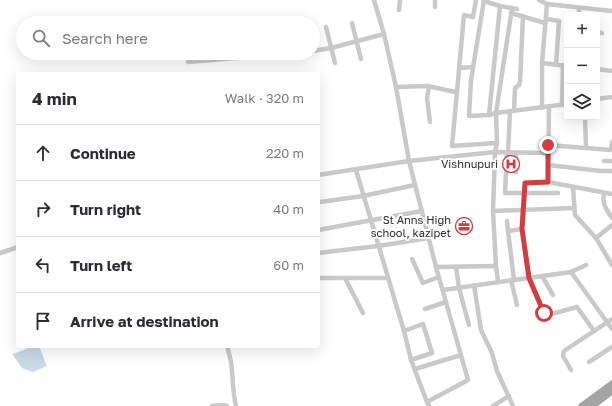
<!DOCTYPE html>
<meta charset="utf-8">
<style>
body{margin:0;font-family:"Golos Text",sans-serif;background:#f2f2f3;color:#2b2b33}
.controls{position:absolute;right:12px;top:12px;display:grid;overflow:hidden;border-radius:4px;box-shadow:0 4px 16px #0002}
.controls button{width:36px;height:36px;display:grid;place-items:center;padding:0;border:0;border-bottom:1px solid #e1e1e2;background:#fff;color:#2b2b33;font:20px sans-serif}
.stop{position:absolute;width:12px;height:12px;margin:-9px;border:3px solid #d33d40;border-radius:50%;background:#fff}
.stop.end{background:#d33d40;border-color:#fff;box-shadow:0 1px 4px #0008}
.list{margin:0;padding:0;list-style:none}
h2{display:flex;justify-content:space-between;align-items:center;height:52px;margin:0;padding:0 16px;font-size:17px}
h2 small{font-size:13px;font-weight:400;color:#7c7c81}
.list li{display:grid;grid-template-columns:26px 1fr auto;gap:12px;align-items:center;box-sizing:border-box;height:56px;padding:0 16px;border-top:1px solid #e1e1e2}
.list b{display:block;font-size:15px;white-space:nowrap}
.list em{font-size:13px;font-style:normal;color:#7c7c81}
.icon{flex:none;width:22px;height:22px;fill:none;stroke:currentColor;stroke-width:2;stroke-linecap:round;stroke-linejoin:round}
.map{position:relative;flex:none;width:612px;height:406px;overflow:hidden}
.search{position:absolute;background:#fff;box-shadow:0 4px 16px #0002;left:16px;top:16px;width:304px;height:44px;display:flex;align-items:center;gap:10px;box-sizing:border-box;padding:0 14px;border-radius:22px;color:#7c7c81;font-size:15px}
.panel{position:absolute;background:#fff;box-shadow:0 4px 16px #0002;left:16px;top:72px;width:304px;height:276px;border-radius:4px}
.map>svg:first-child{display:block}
.water{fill:#c8d9e7}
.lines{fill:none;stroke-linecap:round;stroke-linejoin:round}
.street{stroke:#c9c9c9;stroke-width:4.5}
.primary{stroke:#a4a4a4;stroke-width:7}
.route{stroke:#d33d40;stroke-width:5}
.labels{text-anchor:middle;stroke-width:4;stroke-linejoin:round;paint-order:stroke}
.poi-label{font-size:11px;fill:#2c2c2c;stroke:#fff;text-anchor:end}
</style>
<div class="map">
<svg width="612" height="406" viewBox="0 0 612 406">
<rect width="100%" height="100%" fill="#fff"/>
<polygon class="water" points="34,346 39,346 47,366 33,372 22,368 12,354 13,354"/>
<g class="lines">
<g class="street">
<polyline points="374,0 384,34 396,87 409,161 436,267 468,380 427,402 429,406"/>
<polyline points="476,0 473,17 464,15 452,146 497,143"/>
<polyline points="484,0 471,80 469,116 489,115 496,113 567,104"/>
<polyline points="539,0 547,4 612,11"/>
<polyline points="484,1 500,6 489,115"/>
<polyline points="500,6 517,9"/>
<polyline points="435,7 435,0"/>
<polyline points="579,8 579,15"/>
<polyline points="399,10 400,0"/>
<polyline points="511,13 545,23"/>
<polyline points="546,19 559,21 556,65"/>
<polyline points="352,23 361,59"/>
<polyline points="326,27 335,63"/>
<polyline points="597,32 602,33"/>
<polyline points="597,42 597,47"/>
<polyline points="313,51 331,48 384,34"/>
<polyline points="188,62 295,53"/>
<polyline points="542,63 567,66"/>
<polyline points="459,68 473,67"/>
<polyline points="597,69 612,71"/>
<polyline points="396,87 427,86 456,92"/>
<polyline points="429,87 427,98 430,122"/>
<polyline points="597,99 612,97"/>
<polyline points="562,105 563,65"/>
<polyline points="549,107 548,182 612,194"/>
<polyline points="542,108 542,63 547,4"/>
<polyline points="514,111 515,88 519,85 520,82 523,16"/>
<polyline points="585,117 586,148"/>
<polyline points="548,145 611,150 612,142"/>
<polyline points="507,152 505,193 558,193"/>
<polyline points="508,152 510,111"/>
<polyline points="604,161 612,161"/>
<polyline points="548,165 601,171 612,171"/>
<polyline points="356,170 404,331 411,360 427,402"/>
<polyline points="516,172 516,153"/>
<polyline points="318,175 409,161 495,152 548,153"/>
<polyline points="548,182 525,183 522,229 529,277 544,313 548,315 577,307 594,331"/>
<polyline points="573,187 575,215 596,238 612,265"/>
<path d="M604 194C602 204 606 209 612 218"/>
<polyline points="320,202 363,196 415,185"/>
<polyline points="493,211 495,152 497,143 496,113 512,8"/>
<polyline points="507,221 508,231"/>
<polyline points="318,230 422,211"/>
<polyline points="596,238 612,225"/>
<polyline points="0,253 18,247"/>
<polyline points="318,253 378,246 429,238"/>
<polyline points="412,259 423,283 439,277"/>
<polyline points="496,266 493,211 574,208"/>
<polyline points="436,267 496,266 498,282"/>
<polyline points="456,267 459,288 469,325"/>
<polyline points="571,272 612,329"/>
<polyline points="542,276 553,295"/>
<polyline points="318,278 388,278"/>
<polyline points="345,278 363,313"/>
<polyline points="511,280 517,305"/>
<polyline points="514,280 508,231 522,229"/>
<polyline points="474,285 481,330 492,353 497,371 513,406"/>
<polyline points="443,290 571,272 586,265"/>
<polyline points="425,309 446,302"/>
<polyline points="404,331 423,324 432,353 411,360"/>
<path d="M227 346C229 354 232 362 232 371 233 384 233 393 236 406"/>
<polyline points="589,362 612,347"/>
<polyline points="415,369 461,355"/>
<polyline points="571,370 563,356 564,351 612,319"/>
<polyline points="212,406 223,405 227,406"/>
<polyline points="493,406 509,396"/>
</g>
<g class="primary">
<polyline points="582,406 612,384"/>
<polyline points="592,406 612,391"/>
</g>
</g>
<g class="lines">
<polyline class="route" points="544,313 529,278 522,229 525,183 548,182 548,145"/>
</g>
<defs>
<g id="hospital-ring" transform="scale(0.9)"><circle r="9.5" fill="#fff" stroke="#d33d40" stroke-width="1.5"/><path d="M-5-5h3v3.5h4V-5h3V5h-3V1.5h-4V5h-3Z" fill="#d33d40"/></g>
<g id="office-ring" transform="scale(0.9)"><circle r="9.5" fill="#fff" stroke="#d33d40" stroke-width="1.5"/><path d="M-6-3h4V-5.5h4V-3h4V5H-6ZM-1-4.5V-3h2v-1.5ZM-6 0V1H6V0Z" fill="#d33d40"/></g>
</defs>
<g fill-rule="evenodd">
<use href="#hospital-ring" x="511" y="164"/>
<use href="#office-ring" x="464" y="226"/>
</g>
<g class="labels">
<g class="poi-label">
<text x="498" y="168">Vishnupuri</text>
<text x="451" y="224">St Anns High<tspan x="451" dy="13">school, kazipet</tspan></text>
</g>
</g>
</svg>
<div class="controls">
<button>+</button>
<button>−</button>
<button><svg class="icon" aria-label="layers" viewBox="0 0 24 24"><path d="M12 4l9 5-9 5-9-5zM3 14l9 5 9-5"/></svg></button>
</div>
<div class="stop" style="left:544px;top:313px"></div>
<div class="stop end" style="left:548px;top:145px"></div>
<div class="search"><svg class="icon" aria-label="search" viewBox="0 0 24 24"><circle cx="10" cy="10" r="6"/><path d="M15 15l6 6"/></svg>Search here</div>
<section class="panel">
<h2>4 min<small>Walk · 320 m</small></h2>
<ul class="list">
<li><svg class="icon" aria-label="ahead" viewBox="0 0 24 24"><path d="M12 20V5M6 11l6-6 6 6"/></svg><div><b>Continue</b></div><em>220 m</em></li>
<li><svg class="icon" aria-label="right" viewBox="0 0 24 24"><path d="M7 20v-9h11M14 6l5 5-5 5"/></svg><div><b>Turn right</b></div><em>40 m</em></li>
<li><svg class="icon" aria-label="left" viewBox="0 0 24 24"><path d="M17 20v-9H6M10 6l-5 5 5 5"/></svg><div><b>Turn left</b></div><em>60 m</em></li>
<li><svg class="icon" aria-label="arrive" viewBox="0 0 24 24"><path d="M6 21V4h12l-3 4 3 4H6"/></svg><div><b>Arrive at destination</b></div></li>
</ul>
</section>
</div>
